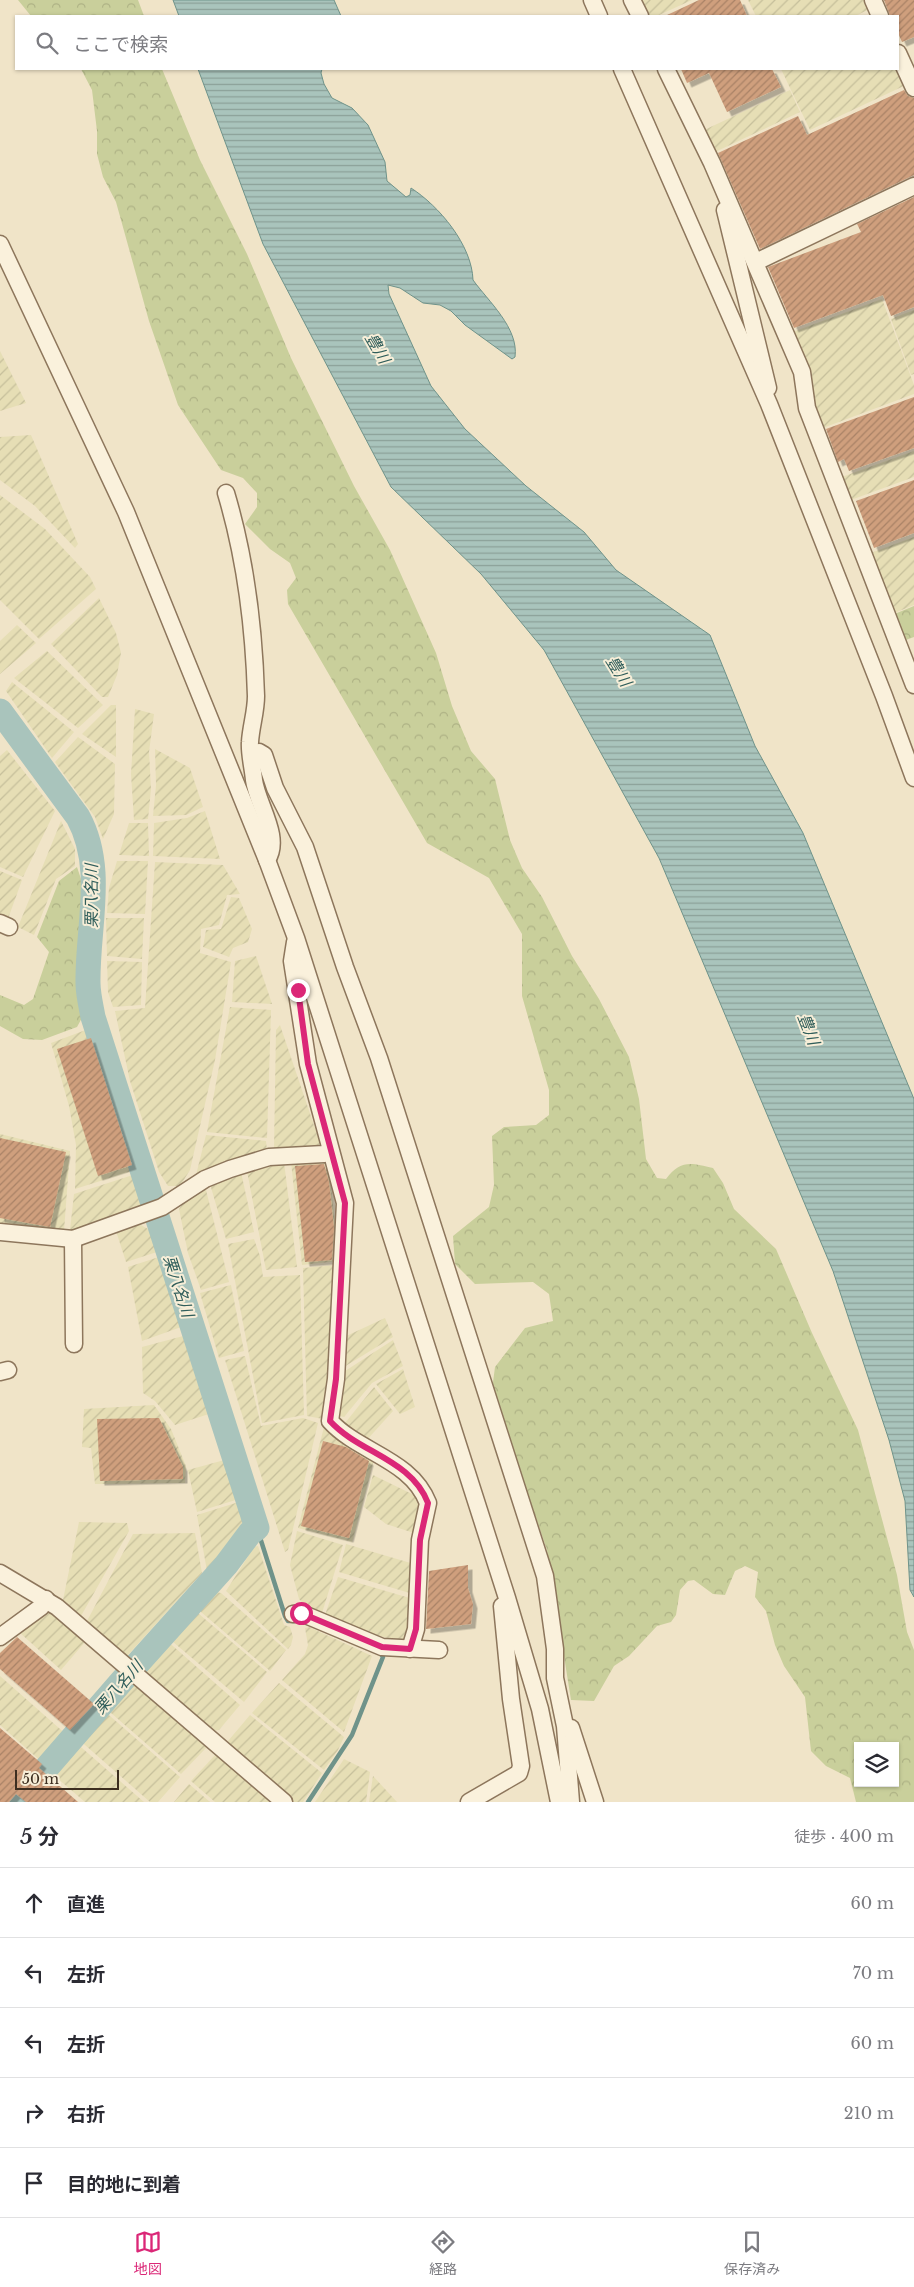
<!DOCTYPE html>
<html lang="ja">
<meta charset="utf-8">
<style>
body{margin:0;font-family:"Libre Baskerville","Noto Sans JP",serif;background:#f2f2f3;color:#2b2b33}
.controls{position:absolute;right:15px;bottom:15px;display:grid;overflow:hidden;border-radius:0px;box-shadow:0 1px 4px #0004}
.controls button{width:45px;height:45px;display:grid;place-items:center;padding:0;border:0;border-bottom:1px solid #e1e1e2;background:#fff;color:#2b2b33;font:25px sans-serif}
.scale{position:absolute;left:15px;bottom:12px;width:104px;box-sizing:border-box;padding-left:5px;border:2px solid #3d2e20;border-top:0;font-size:14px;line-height:18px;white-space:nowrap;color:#3d2e20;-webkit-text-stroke:4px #f7eed8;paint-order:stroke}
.stop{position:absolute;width:15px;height:15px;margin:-11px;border:4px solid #db2777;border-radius:50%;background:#fff}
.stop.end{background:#db2777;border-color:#fff;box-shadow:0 1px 5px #0008}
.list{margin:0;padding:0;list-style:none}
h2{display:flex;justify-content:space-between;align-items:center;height:65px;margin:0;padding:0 20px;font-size:21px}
h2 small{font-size:16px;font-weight:400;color:#7c7c81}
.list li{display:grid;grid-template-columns:32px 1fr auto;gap:15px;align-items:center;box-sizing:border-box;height:70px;padding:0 20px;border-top:1px solid #e1e1e2}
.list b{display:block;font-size:19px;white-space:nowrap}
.list em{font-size:16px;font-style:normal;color:#7c7c81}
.icon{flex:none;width:28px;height:28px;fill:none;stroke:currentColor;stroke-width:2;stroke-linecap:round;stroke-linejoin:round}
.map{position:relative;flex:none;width:914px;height:1802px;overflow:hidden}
.search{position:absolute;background:#fff;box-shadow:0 1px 4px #0004;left:15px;right:15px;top:15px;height:55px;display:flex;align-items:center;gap:12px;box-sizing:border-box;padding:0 18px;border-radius:0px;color:#7c7c81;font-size:19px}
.sheet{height:415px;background:#fff}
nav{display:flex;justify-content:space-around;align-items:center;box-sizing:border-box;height:70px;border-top:1px solid #e1e1e2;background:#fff;font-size:14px;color:#7c7c81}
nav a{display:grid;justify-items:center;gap:2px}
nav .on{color:#db2777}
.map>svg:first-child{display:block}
.farmland{fill:url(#farmland-furrows)}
.forest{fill:url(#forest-crowns);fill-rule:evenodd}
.water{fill:url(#water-rules);stroke:#6f938a}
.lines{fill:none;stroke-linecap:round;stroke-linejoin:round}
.stream{stroke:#6f938a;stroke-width:4.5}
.river{stroke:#a9c4bc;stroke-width:25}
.building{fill:url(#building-hatch);filter:url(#shadow)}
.street-casing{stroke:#8d765c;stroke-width:19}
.street{stroke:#faf1dc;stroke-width:16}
.route{stroke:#db2777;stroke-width:6}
.labels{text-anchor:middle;stroke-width:4;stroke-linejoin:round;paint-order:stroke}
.water-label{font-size:16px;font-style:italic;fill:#2f5d5a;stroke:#f7eed8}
</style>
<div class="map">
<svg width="914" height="1802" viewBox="0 0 914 1802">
<defs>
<pattern id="farmland-furrows" width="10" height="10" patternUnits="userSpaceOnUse" patternTransform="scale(1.25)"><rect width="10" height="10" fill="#e6deb5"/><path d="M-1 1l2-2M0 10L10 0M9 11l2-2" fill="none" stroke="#c6bf9b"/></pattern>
<pattern id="forest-crowns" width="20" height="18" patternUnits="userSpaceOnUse" patternTransform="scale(1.25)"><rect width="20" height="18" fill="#c9cf9b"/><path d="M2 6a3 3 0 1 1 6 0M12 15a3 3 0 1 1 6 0" fill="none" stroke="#aeb285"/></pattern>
<pattern id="water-rules" width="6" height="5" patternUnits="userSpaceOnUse" patternTransform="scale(1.25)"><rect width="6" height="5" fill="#a9c4bc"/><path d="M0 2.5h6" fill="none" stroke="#8ba098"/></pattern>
<pattern id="building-hatch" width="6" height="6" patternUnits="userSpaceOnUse" patternTransform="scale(1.25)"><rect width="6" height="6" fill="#cf9f7d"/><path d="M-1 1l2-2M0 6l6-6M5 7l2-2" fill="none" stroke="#a98266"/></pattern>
<filter id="shadow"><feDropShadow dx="4.5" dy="4.5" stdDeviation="0" flood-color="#0004"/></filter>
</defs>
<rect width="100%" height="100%" fill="#f0e4c8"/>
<g class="farmland">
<polygon points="640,0 692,0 657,16 648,16"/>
<polygon points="748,0 868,0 872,8 855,16 756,16"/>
<polygon points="781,69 898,69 908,84 810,130"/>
<polygon points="790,90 800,112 713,153 702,131"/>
<polygon points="882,299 914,385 914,394 820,429 790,333"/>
<polygon points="914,310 914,374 911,375 891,319"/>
<polygon points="0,351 26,403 0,411"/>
<polygon points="31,435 78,544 75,548 35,506 0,480 0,437"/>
<polygon points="914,451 914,477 848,501 839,478"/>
<polygon points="0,495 45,529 90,577 96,589 39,639 0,600"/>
<polygon points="914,537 914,605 892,614 868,554"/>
<polygon points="99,598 116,633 121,653 117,675 108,697 102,697 51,644"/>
<polygon points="17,625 36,643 0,674 0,641"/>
<polygon points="47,651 103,705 78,728 14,678"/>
<polygon points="12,682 74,732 52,758 6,691"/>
<polygon points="111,705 116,705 116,757 82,734"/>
<polygon points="135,709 154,714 149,752 151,789 148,819 134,820 131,774"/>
<polygon points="78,737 115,764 114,814 103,839 95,817 55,762"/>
<polygon points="155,749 190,768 203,807 186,815 153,816 156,785"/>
<polygon points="7,750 55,811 23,877 0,867 0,756"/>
<polygon points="205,811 220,859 153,856 154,823 187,818"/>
<polygon points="61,821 75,849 75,866 56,879 34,935 18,927"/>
<polygon points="129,823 148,823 149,856 119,855"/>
<polygon points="117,861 148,861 145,914 107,913 109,888"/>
<polygon points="155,862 223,865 240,894 227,895 219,925 201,929 200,953 231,962 215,1060 190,1170 180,1186 168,1186 159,1172 130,1081 115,1011 145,1008"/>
<polygon points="0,871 22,880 9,916 4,920 0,918"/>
<polygon points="231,897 239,898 252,929 248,942 233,948 229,957 203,947 206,930 221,929"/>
<polygon points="106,918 144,918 142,959 107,956"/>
<polygon points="256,956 272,1004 232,1002 235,961"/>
<polygon points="107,961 142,962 141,1005 113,1007 108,992"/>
<polygon points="230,1007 271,1010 267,1138 207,1132"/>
<polygon points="280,1025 320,1143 316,1150 274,1149 276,1030"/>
<polygon points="91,1028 135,1170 75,1189 76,1145 69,1106 51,1043"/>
<polygon points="0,1134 70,1151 64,1231 0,1225"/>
<polygon points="206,1135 266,1141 267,1151 247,1155 196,1175"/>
<polygon points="328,1158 339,1261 302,1265 291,1162"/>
<polygon points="284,1162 297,1267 266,1270 247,1171 268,1164"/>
<polygon points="241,1172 254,1232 226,1239 210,1184"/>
<polygon points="136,1174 144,1202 142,1208 77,1231 70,1230 74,1194"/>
<polygon points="205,1186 229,1282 201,1290 188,1253 179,1209 188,1196"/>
<polygon points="139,1224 148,1229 160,1251 126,1262 116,1231"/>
<polygon points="254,1239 260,1256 263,1277 300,1275 304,1415 262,1423 228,1244"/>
<polygon points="162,1256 184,1326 142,1341 128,1267"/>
<polygon points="337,1265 330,1385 323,1419 307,1416 303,1268"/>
<polygon points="231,1285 244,1351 219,1358 200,1293"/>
<polygon points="385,1318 393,1337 339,1370 342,1338"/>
<polygon points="187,1335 215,1412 175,1425 155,1401 143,1393 142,1347"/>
<polygon points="393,1340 403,1366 372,1383 344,1417 335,1415 342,1373"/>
<polygon points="245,1356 261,1426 303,1418 318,1423 288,1550 285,1552 225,1360"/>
<polygon points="403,1369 415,1407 400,1414 376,1384"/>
<polygon points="374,1387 393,1411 365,1442 341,1428"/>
<polygon points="154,1405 171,1429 186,1466 185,1483 95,1484 91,1448 82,1447 84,1409"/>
<polygon points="324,1427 375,1456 352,1542 298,1528"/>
<polygon points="228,1459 242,1498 197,1512 188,1470"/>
<polygon points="373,1475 414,1495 419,1506 414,1533 386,1524 364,1507"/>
<polygon points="242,1501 249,1529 207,1571 197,1515"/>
<polygon points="79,1522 127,1523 129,1531 81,1616 63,1600"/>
<polygon points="297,1531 343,1545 322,1613 304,1604 299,1599 290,1565"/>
<polygon points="195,1533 202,1573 127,1656 87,1621 133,1534"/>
<polygon points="346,1544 414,1564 413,1594 339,1572"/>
<polygon points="258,1546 284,1625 290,1627 293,1637 291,1645 288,1649 226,1591 254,1547"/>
<polygon points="338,1577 413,1599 410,1633 400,1641 376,1635 325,1615"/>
<polygon points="210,1591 221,1593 286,1650 270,1671 194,1606"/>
<polygon points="192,1608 267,1672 244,1702 166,1636"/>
<polygon points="51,1610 85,1642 61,1670 19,1632 44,1611"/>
<polygon points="309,1627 372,1656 344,1732 282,1680 305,1654 308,1645 305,1628"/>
<polygon points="165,1639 240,1705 219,1730 212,1731 142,1671 141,1668"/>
<polygon points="0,1676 68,1736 44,1764 0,1725"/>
<polygon points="128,1677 206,1742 206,1748 181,1774 103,1706"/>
<polygon points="279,1683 344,1737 338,1750 324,1770 252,1713"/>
<polygon points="102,1709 180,1777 158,1802 150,1802 77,1738"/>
<polygon points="250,1715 322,1773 303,1802 292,1802 229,1746 228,1741"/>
<polygon points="74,1741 144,1802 85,1802 49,1771"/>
<polygon points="216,1754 276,1802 215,1802 191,1781"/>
<polygon points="344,1759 370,1772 366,1802 315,1802"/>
<polygon points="373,1776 397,1802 369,1802"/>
<polygon points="189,1784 210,1802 174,1802"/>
</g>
<g class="forest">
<polygon points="18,0 138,0 144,16 31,16"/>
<path d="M81 69H162L200 160 247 254 291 358 354 486 390 550 436 653 452 706 471 751 495 779 510 840 522 868 542 897 572 956 599 999 629 1057 639 1099 646 1159 657 1178 666 1179C681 1159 691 1163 713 1168L723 1183 734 1209 776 1249 812 1333 858 1430 897 1575 907 1632 914 1650V1802H856L850 1778 826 1766 811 1751 805 1697 784 1666 775 1645 766 1611 755 1597 758 1572 745 1566 735 1571 725 1595 713 1594 694 1580 688 1581 680 1590 676 1615 671 1622 657 1626 629 1656 614 1666 594 1701 571 1700 547 1550 492 1390 495 1367 525 1328 553 1321 549 1294 533 1282 475 1284 455 1264 453 1236 489 1207 494 1185 492 1136 504 1127 536 1125 549 1115V1090L522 996V934L489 878 427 843 288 604 287 590 296 578 290 563 270 549 245 524 257 507V493L243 478 221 470 178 405 149 321 116 202 103 177 97 154V131L92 90ZM858 1746H895V1783H858Z"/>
<polygon points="914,606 914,637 903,641 892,615"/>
<polygon points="77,867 84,888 79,989 83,1016 77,1027 42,1040 23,1039 0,1026 0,995 24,1005 33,999 49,952 37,937 59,881"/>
</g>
<g class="water">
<polygon points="173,0 334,0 341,16 179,16"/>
<path d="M198 69H322L321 73 324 84 332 98 352 108 368 125 385 162 387 181 406 197 410 195 411 188C439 206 472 245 473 280 488 301 519 328 515 357L512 359 465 325 451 311 440 305 423 303 400 288 388 285 389 294 431 386 465 429 526 486 584 532 616 570 710 635 755 746 803 833 914 1099V1597L910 1590 905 1501 889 1440 833 1271 659 858 544 650 481 574 391 487 263 244Z"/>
</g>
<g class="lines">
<g class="stream">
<polyline points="257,1528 285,1616 288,1621 295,1621"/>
<polyline points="308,1802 352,1735 383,1657 379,1651"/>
</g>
<path class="river" d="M0 711 78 817C106 868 87 927 88 983 88 994 91 1006 93 1017L257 1528 250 1533 226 1565 121 1682 17 1802"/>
</g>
<g class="building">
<polygon points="699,0 740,0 747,16 665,16"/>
<polygon points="884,0 914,0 914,37 902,42 898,33 898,16 890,16"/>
<polygon points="681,69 772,69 781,87 727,112 709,73 687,83"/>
<polygon points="904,90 908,96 914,98 914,175 760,249 718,153 798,116 807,135"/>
<polygon points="914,197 914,307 891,316 883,295 794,328 768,267 861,232 857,224"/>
<polygon points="914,397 914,448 849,471 844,459 838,462 826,429"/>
<polygon points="914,480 914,533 874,548 856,501"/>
<polygon points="91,1038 132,1165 98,1176 57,1049"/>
<polygon points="0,1138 66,1152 50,1227 0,1218"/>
<polygon points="324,1164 329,1182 334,1228 332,1260 305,1262 295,1166"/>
<polygon points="159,1418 183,1467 183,1479 100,1481 97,1419"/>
<polygon points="323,1441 346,1447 369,1461 349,1538 301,1526"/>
<polygon points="468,1565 468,1588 473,1604 471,1624 426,1629 429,1571"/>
<polygon points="17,1637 94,1704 70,1730 0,1669 0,1653"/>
<polygon points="0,1728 42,1764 39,1768 78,1802 26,1802 16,1794 9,1802 0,1802"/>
</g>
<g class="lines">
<g class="street-casing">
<g id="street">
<polyline points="592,0 599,16"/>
<polyline points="632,0 640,16"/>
<polyline points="873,0 880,16"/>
<polyline points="898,53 914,88"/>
<polyline points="622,69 769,404 884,696 914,778"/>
<polyline points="666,69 712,163 802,372 807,408 914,685"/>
<polyline points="725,210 768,388"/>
<polyline points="0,244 126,512 267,860 296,938 507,1598 540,1709 559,1802"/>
<polyline points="756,262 914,186"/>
<path d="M226 493C246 560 254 627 256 696 256 712 251 726 250 742 249 753 253 768 254 780 257 804 282 837 267 860"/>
<polyline points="252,758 254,753 259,752 264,755 275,788 305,847 345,967 379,1058 545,1576 555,1649 555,1678 565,1726 571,1802"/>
<polyline points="0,923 9,927"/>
<path d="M295 942 292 961 308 1064 345 1203 336 1379 330 1421C359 1453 411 1459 428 1503L420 1540 416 1629 410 1649"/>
<polyline points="0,1232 73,1239 162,1207 205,1179 230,1169 269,1157 324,1154 330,1151"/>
<polyline points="73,1239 74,1344"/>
<polyline points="0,1372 8,1370"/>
<polyline points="0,1573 57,1607 284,1802"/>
<polyline points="293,1614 301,1613 382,1647 439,1650"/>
<polyline points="0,1637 41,1607 46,1599"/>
<polyline points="571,1728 595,1802"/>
<polyline points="469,1802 519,1773 521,1766 511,1699 502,1606"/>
</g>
</g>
<use href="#street" class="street"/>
</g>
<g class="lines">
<path class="route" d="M298 990 308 1064 345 1203 336 1379 330 1421C359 1453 411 1459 428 1503L420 1540 416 1629 410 1649 382 1647 301 1613"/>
</g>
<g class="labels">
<g class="water-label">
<text transform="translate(378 348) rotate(60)" y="6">豊川</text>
<text transform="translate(619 671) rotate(58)" y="6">豊川</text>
<text transform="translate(91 896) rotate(-90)" y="6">栗八名川</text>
<text transform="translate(809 1029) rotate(69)" y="6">豊川</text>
<text transform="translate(179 1286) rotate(72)" y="6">栗八名川</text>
<text transform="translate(118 1687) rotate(-49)" y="6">栗八名川</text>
</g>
</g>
</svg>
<div class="controls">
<button><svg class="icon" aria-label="layers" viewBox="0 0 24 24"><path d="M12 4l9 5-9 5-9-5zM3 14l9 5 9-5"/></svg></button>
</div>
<div class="scale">50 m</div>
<div class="stop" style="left:301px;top:1613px"></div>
<div class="stop end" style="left:298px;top:990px"></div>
<div class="search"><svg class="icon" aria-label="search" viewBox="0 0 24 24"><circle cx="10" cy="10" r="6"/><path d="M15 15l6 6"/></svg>ここで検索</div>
</div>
<section class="sheet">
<h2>5 分<small>徒歩 · 400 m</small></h2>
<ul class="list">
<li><svg class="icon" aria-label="ahead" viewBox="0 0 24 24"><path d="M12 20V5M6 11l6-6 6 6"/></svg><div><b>直進</b></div><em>60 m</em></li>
<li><svg class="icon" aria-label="left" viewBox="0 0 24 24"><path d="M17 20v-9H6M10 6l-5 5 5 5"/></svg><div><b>左折</b></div><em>70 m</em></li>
<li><svg class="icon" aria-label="left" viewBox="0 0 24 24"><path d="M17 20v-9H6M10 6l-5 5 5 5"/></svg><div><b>左折</b></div><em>60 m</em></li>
<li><svg class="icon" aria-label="right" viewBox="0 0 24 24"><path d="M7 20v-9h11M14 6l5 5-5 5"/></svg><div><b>右折</b></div><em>210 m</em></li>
<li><svg class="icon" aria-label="arrive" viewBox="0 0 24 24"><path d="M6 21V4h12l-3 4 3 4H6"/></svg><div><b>目的地に到着</b></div></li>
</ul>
</section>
<nav>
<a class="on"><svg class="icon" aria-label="map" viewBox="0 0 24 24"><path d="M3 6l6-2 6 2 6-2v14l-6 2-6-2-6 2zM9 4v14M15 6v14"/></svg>地図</a>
<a><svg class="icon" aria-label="directions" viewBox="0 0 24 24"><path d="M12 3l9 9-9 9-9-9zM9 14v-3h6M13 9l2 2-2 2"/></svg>経路</a>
<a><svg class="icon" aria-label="saved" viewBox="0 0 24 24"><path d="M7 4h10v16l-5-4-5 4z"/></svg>保存済み</a>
</nav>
